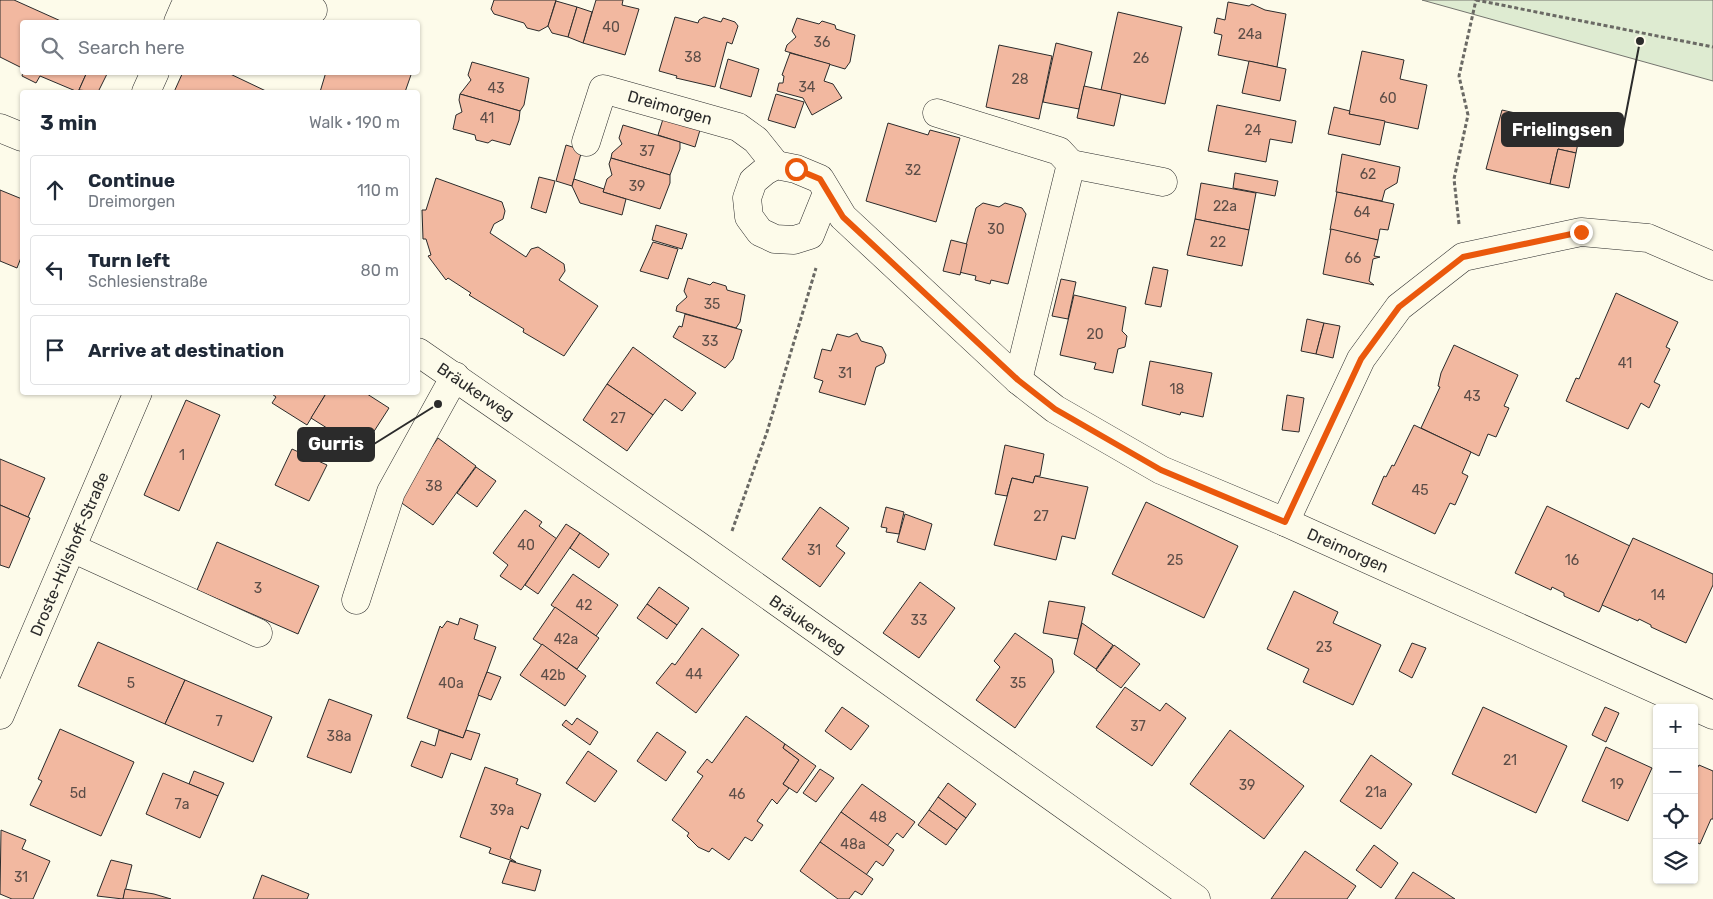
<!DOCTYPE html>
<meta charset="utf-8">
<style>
body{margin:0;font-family:Rubik,sans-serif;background:#f2f2f3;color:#1f2937}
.controls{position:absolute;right:15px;bottom:15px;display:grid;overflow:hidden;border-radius:5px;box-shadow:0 1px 4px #0004}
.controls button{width:45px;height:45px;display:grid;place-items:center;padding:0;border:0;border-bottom:1px solid #e0e1e3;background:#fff;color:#1f2937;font:25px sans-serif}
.stop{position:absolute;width:15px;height:15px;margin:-11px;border:4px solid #ea580c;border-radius:50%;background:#fff}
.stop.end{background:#ea580c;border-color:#fff;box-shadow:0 1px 5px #0008}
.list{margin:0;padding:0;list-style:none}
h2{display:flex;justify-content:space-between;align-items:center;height:65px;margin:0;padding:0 20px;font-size:21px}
h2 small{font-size:16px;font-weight:400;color:#747a83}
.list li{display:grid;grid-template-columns:32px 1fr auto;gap:15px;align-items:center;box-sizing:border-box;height:70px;margin:0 10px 10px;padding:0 10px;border:1px solid #e0e1e3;border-radius:5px}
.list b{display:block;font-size:19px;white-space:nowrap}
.list p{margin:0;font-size:16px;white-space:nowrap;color:#747a83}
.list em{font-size:16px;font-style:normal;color:#747a83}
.icon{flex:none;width:28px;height:28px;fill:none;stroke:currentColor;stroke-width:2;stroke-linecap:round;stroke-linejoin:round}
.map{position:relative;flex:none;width:1713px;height:899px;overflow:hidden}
.search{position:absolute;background:#fff;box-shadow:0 1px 4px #0004;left:20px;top:20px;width:400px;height:55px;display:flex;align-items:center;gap:12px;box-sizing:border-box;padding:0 18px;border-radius:5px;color:#747a83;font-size:19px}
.panel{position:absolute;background:#fff;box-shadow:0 1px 4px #0004;left:20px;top:90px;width:400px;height:305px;border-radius:5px}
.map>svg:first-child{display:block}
.green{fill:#deebd1;stroke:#74746e}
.building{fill:#f2b8a0;stroke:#2b2b2b}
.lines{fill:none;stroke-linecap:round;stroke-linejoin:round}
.minor-casing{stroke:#2b2b2b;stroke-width:29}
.major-casing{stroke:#2b2b2b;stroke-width:29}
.path{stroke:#6a6964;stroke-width:3;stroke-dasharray:4 2.5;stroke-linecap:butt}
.minor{stroke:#fdfbea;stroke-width:28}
.major{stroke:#fdfbea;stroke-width:28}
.route{stroke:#ea580c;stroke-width:6}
.labels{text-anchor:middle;stroke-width:4;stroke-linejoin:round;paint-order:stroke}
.number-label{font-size:14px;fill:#5d4e48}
.street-label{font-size:16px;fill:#2b2b2b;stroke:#fdfbea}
.leader{fill:none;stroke:#2b2b2b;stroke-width:2}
.callout-dot{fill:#2b2b2b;stroke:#fdfbea;stroke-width:2}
.callout{fill:#2b2b2b;stroke:#2b2b2b;stroke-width:2}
.callout-label{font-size:18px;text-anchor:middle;font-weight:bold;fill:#fff}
</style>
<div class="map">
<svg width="1713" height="899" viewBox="0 0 1713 899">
<rect width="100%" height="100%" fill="#fdfbea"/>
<polygon class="green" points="1422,0 1713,0 1713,81"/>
<g class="building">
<polygon points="0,0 14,0 63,22 22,22 22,68 0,57"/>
<polygon points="494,0 556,0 548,26 539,31 527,28 524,23 494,14 491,9"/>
<polygon points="596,0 623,0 622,5 639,9 625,55 583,43"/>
<polygon points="556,1 577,7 568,37 552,33 548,26"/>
<polygon points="1228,2 1249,6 1252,4 1265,10 1286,14 1277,67 1218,55 1222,35 1214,33 1217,18 1225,20"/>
<polygon points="577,7 592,12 583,43 568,37"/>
<polygon points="1118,12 1182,27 1165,104 1101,90"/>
<polygon points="675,17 698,23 699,20 704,17 721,22 723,18 735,22 738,26 732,44 727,42 715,87 676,78 677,76 659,71"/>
<polygon points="797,18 819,24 822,21 835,25 836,29 855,35 850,62 845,69 785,51 787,45 796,37 792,31"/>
<polygon points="1056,43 1092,52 1079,109 1043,102"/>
<polygon points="999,45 1052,56 1039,119 986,107"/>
<polygon points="1362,51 1404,60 1400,79 1427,85 1418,129 1349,114"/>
<polygon points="790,53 830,64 824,81 833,84 842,98 812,115 803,98 777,91 779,83 783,83 784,76 782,75"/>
<polygon points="728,59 759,69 751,97 720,88"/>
<polygon points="1249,61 1286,69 1280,101 1242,93"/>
<polygon points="472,62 529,78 524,105 520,111 460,94 471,80 468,75"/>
<polygon points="23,72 87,72 78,92 40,76 36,83 22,76"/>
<polygon points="87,72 108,72 98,92 79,90"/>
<polygon points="183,72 226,72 268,92 174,92"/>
<polygon points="326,72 412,72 405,92 320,92"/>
<polygon points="1084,86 1121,94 1114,126 1077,118"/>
<polygon points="460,94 520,111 519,120 510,145 492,140 488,143 476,140 475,135 453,129 456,115 462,112 459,100"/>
<polygon points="776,94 804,102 795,128 768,120"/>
<polygon points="1217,105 1296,121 1292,143 1270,139 1266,162 1208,151"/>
<polygon points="1334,107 1350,111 1349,114 1385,121 1380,145 1328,134"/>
<polygon points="1502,110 1581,128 1576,153 1558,149 1550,184 1486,169"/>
<polygon points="663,119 700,130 695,147 658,135"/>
<polygon points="888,123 928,135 930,130 960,138 936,222 866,201"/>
<polygon points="623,125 680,142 680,149 670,175 611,158 612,153 622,144 619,138"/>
<polygon points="566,145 582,150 572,186 556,181"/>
<polygon points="1558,149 1576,153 1569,188 1550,184"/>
<polygon points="1342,154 1400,167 1397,183 1385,190 1382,201 1336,192"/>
<polygon points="611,158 670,175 670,183 660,209 603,192 607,179 612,175 609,164"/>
<polygon points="1235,173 1278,181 1275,196 1233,188"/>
<polygon points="539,177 555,181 546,213 531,208"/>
<polygon points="436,178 502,202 505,211 503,219 494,224 490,233 526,257 531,249 538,247 564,264 565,271 559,280 598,306 564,356 523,332 524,329 469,295 471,293 448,278 446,280 428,256 431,255 426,239 423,239 422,210 426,210"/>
<polygon points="574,179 604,189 603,192 626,199 622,215 580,203 572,186"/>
<polygon points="1201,183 1256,193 1249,230 1195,219"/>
<polygon points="0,190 22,199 22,255 17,268 0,261"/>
<polygon points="1337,192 1394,204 1388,230 1380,229 1378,240 1330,230"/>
<polygon points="983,203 999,207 1005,203 1022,208 1026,214 1008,284 991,280 990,284 975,280 976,276 959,272 976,208"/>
<polygon points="1195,219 1249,230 1242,266 1187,255"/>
<polygon points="656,225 687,234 682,249 652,240"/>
<polygon points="1331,229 1378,240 1374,256 1380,257 1373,259 1369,281 1374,285 1323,274"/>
<polygon points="951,240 967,244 960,275 943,271"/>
<polygon points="653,242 678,249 668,279 640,271"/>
<polygon points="1153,267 1168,270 1161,307 1145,304"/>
<polygon points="688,278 710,285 713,282 726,286 727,290 745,295 740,322 736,328 676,311 677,306 687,297 684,291"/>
<polygon points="1061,279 1076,282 1068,319 1052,316"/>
<polygon points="1616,293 1678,322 1666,347 1670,349 1654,382 1660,385 1649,408 1641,403 1628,429 1566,401 1576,378 1579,379"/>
<polygon points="1074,295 1126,307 1122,331 1127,336 1125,347 1118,349 1113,373 1094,369 1096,363 1060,355"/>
<polygon points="685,314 742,330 733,359 725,368 673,337 679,326 682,327"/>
<polygon points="1307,319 1324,323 1316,354 1301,351"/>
<polygon points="1324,323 1340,326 1333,358 1316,354"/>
<polygon points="857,333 861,341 882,347 886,355 884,363 876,367 865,405 819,392 823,381 814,378 822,349 831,351 837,334 849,337"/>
<polygon points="1454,345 1518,375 1504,406 1509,408 1496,437 1488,434 1479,456 1421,428 1440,387 1438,386 1441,373"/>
<polygon points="633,347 696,393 682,411 665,399 653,415 607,384"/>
<polygon points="1150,361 1212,373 1203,417 1181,412 1180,415 1142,405"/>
<polygon points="607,384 653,415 627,451 583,420"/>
<polygon points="269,392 327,392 307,425 272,403 276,397"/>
<polygon points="327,392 364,392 389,408 362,450 311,418"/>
<polygon points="1287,395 1304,398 1299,432 1282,430"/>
<polygon points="186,400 220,415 179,511 144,495"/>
<polygon points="1414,425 1471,452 1462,473 1468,476 1455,505 1450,503 1435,534 1372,504 1384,476 1386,477 1392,465 1394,466"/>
<polygon points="438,438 476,466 433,525 396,499"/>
<polygon points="1005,445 1044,454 1040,476 1035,476 1033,483 1012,478 1007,496 995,494"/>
<polygon points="292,449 327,465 309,501 275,485"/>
<polygon points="0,459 45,478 28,517 0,505"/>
<polygon points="476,467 496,481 477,507 457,493"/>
<polygon points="1035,476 1088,487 1075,539 1062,536 1056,560 994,545 1012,478 1033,483"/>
<polygon points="1146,502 1238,546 1204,618 1112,574"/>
<polygon points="0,505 30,518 9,568 0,565"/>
<polygon points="1547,506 1630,546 1599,612 1564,596 1564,593 1552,587 1551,590 1515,573"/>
<polygon points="820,507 849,528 836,546 845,553 820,587 782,559"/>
<polygon points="886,507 904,512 899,534 886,532 887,528 881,527"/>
<polygon points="525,510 542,522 539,526 557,539 521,590 500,576 508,565 493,553"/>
<polygon points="905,514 932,524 925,550 897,542"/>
<polygon points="566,524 580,533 538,594 525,585"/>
<polygon points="580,533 609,554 599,568 570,548"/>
<polygon points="1633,538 1713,574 1713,585 1686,643 1651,627 1651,625 1639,619 1638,621 1602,605"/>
<polygon points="217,542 319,586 298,634 197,590"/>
<polygon points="573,574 618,605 596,636 551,605"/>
<polygon points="920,582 955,608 919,658 883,633"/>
<polygon points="659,587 689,608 677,625 647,604"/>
<polygon points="1294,591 1338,612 1333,623 1381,645 1353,705 1303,682 1309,669 1267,649"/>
<polygon points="1049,601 1085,607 1078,639 1043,633"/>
<polygon points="647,604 677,625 667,639 637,618"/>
<polygon points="555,607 599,638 577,669 533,639"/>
<polygon points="460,618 478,625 474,639 496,647 463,738 407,718 440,626 442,628 447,621 458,625"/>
<polygon points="1082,623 1113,645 1096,669 1074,654"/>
<polygon points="702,628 739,655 696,713 656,683 672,663 675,665"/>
<polygon points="1015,633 1052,659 1054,672 1015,728 976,700 1000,667 994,661"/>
<polygon points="98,642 185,680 165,724 78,686"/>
<polygon points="1412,643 1426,648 1412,678 1399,671"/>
<polygon points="542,644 586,676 565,706 520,675"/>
<polygon points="1114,645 1140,664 1121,688 1096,670"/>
<polygon points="487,672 501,677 491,700 478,695"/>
<polygon points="185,680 272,717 253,762 165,724"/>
<polygon points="1125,687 1160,711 1166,703 1186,718 1152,766 1096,727"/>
<polygon points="329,699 372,715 351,773 307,757"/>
<polygon points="842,707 869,726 851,750 825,731"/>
<polygon points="1483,707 1567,746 1536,813 1452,774"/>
<polygon points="1605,707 1619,713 1606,742 1592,735"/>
<polygon points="746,716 785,744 783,748 799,760 783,784 789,788 777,804 772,799 757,821 763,825 752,841 745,837 729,860 712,848 709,852 698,847 687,836 689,833 672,820 703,776 697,772 707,759 712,763"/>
<polygon points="577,718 598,732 590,745 562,725 566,720 572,725"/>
<polygon points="60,729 134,762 101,836 30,805 42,781 38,779"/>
<polygon points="439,730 463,738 466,730 480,734 471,760 451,753 442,778 411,766 421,741 435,746"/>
<polygon points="1230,730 1304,786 1264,839 1190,784"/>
<polygon points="657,732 686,752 666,781 637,761"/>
<polygon points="785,744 816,766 797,793 783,784 799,760 783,748"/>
<polygon points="1606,747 1652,768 1628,821 1582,801"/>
<polygon points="588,751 617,771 595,802 566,783"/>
<polygon points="1371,755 1412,784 1381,829 1340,801"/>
<polygon points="1699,765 1713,771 1713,819 1711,819 1700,844 1694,841 1694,774"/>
<polygon points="485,767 518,779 516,784 541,794 528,829 521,826 510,858 516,862 489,853 491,848 460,837"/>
<polygon points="820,769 834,778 816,802 803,793"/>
<polygon points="194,771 224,783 218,796 189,784"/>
<polygon points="163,773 218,796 200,838 146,814"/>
<polygon points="948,783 976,804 966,818 938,797"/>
<polygon points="862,784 915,822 903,838 897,833 887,846 841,812"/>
<polygon points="938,797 966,818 957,830 929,810"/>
<polygon points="929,810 957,830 946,845 918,825"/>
<polygon points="841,812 894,850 883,866 876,861 866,875 820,842"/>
<polygon points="1,830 26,840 22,849 50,861 33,899 12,899 0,894"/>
<polygon points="820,842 873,879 862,895 855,891 849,899 838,899 800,871"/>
<polygon points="1374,845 1398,863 1381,888 1356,870"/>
<polygon points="1305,851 1356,886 1347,899 1271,899"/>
<polygon points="111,860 132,865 123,899 97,896"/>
<polygon points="510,861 541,870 535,891 502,883"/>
<polygon points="1413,872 1455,899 1395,899"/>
<polygon points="262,875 309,894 307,899 253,899"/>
<polygon points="125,889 154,894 171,899 123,899"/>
</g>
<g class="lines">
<g class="minor-casing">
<g id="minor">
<polyline points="178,22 184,8 313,10"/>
<polyline points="146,92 155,72"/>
<polyline points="937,113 1059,151 1071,164 1018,380"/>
<polyline points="586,142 603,89 738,127 756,140 776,165"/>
<polyline points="1071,164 1163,182"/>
<polyline points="827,193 810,235 794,240 775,239 760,232 749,217 747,198 753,181 765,171 776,165 796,169 820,179 843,217 1018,380 1055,409 1161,470 1285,522 1713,715"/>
<polyline points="1285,522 1361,359 1399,307 1463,257 1581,232 1648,238 1713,266"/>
<polyline points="72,548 258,633"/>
<polyline points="356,600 391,492 455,376"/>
<polyline points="0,715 138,392"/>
</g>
</g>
<g class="major-casing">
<g id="major">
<polyline points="0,128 22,137"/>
<polyline points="418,352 696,544 1196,899"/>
</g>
</g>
<g class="path">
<polyline points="1476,0 1713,47"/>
<polyline points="1459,224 1454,179 1468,115 1459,76 1476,0"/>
<polyline points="732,531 767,432 816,268"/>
</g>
<use href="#minor" class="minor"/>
<use href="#major" class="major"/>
</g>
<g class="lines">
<polyline class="route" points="796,169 820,179 843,217 1018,380 1055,409 1161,470 1285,522 1361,359 1399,307 1463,257 1581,232"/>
</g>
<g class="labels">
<g class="number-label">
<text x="611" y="32">40</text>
<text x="1250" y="39">24a</text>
<text x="822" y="47">36</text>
<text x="693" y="62">38</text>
<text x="1141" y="63">26</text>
<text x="1020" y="84">28</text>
<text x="807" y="92">34</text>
<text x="496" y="93">43</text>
<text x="1388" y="103">60</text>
<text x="487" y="123">41</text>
<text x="1253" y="135">24</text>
<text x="647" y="156">37</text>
<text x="913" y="175">32</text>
<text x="1368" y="179">62</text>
<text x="637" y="191">39</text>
<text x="1225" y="211">22a</text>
<text x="1362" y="217">64</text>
<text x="996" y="234">30</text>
<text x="1218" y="247">22</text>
<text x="1353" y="263">66</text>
<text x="712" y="309">35</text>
<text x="1095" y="339">20</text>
<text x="710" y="346">33</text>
<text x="1625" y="368">41</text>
<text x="845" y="378">31</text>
<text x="1177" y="394">18</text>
<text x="1472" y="401">43</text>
<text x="618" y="423">27</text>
<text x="182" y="460">1</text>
<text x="434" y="491">38</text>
<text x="1420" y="495">45</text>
<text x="1041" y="521">27</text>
<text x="526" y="550">40</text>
<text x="814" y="555">31</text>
<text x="1175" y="565">25</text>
<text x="1572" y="565">16</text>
<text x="258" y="593">3</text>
<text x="1658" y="600">14</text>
<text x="584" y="610">42</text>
<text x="919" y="625">33</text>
<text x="566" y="644">42a</text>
<text x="1324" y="652">23</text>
<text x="694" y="679">44</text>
<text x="553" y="680">42b</text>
<text x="131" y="688">5</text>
<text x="451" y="688">40a</text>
<text x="1018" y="688">35</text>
<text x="219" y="726">7</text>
<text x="1138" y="731">37</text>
<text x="339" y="741">38a</text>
<text x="1510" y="765">21</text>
<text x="1617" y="789">19</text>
<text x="1247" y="790">39</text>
<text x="1376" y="797">21a</text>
<text x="78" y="798">5d</text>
<text x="737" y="799">46</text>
<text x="182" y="809">7a</text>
<text x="502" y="815">39a</text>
<text x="878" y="822">48</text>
<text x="853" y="849">48a</text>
<text x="21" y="882">31</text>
</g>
<g class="street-label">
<text transform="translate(670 107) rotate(16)" y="6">Dreimorgen</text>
<text transform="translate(476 391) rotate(34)" y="6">Bräukerweg</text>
<text transform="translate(1348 550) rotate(24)" y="6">Dreimorgen</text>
<text transform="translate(69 554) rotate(-67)" y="6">Droste-Hülshoff-Straße</text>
<text transform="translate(808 624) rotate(35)" y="6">Bräukerweg</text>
</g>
</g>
<path class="leader" d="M1640 41L1623 129M438 404L374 444"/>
<g class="callout-dot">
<circle cx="1640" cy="41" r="5"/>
<circle cx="438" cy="404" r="5"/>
</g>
<g class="callout">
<rect x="1502" y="113" width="121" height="33" rx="5"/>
<rect x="298" y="428" width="76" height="33" rx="5"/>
</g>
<g class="callout-label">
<text x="1562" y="136">Frielingsen</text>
<text x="336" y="450">Gurris</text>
</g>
</svg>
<div class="controls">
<button>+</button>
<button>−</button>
<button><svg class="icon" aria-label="locate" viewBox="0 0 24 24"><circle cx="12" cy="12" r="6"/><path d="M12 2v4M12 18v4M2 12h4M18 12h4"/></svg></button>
<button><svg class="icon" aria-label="layers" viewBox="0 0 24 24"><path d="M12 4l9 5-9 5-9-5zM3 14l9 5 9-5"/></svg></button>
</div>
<div class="stop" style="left:796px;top:169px"></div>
<div class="stop end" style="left:1581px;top:232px"></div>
<div class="search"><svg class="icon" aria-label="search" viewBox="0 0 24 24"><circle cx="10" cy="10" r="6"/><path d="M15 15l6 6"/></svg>Search here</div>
<section class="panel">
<h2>3 min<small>Walk · 190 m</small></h2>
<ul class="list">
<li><svg class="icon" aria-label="ahead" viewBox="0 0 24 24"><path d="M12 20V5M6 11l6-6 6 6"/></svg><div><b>Continue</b><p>Dreimorgen</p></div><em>110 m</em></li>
<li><svg class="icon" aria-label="left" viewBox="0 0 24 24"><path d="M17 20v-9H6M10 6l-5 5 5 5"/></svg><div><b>Turn left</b><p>Schlesienstraße</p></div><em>80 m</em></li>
<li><svg class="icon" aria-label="arrive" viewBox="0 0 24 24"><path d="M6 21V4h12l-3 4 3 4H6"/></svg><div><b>Arrive at destination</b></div></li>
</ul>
</section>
</div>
